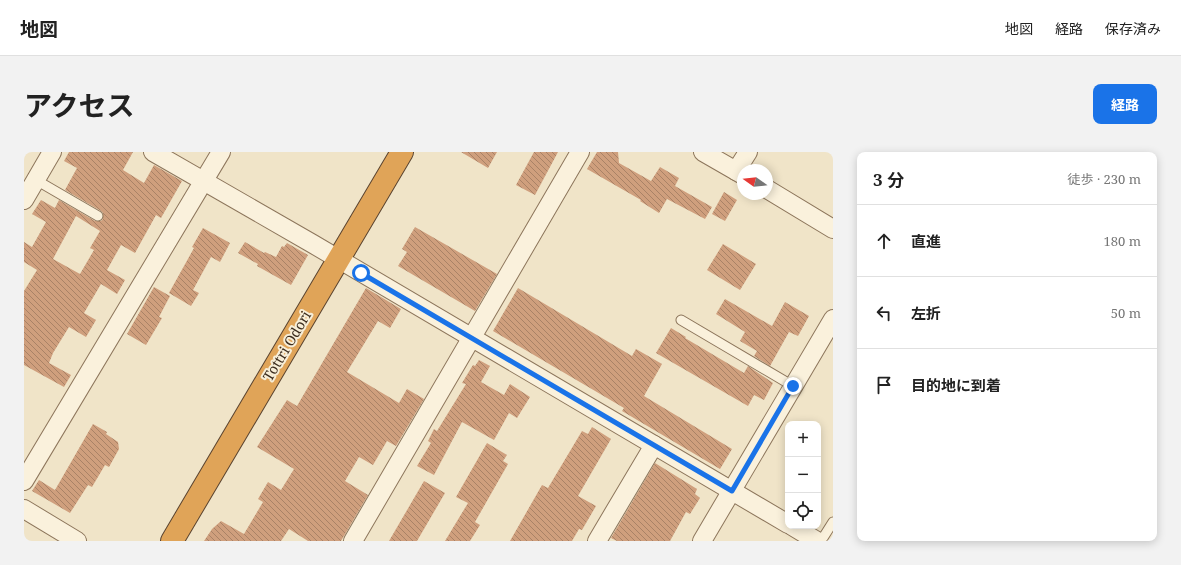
<!DOCTYPE html>
<html lang="ja">
<meta charset="utf-8">
<style>
body{margin:0;font-family:"Noto Serif","Noto Sans JP",serif;background:#f2f2f2;color:#222}
.controls{position:absolute;right:12px;bottom:12px;display:grid;overflow:hidden;border-radius:8px;box-shadow:0 2px 10px #0003}
.controls button{width:36px;height:36px;display:grid;place-items:center;padding:0;border:0;border-bottom:1px solid #e0e0e0;background:#fff;color:#222;font:20px sans-serif}
.compass{position:absolute;left:713px;top:12px;width:36px;height:36px;border-radius:50%;background:#fff;box-shadow:0 2px 10px #0003;rotate:285deg}
.stop{position:absolute;width:12px;height:12px;margin:-9px;border:3px solid #1a73e8;border-radius:50%;background:#fff}
.stop.end{background:#1a73e8;border-color:#fff;box-shadow:0 1px 4px #0008}
.list{margin:0;padding:0;list-style:none}
h2{display:flex;justify-content:space-between;align-items:center;height:52px;margin:0;padding:0 16px;font-size:17px}
h2 small{font-size:13px;font-weight:400;color:#767676}
.list li{display:grid;grid-template-columns:26px 1fr auto;gap:12px;align-items:center;box-sizing:border-box;height:72px;padding:0 16px;border-top:1px solid #e0e0e0}
.list b{display:block;font-size:15px;white-space:nowrap}
.list em{font-size:13px;font-style:normal;color:#767676}
.icon{flex:none;width:22px;height:22px;fill:none;stroke:currentColor;stroke-width:2;stroke-linecap:round;stroke-linejoin:round}
.map{position:relative;flex:none;width:809px;height:389px;overflow:hidden;border-radius:8px}
header{display:flex;align-items:center;gap:24px;box-sizing:border-box;height:56px;padding:0 20px;background:#fff;border-bottom:1px solid #e0e0e0}
header strong{font-size:19px}
nav{display:flex;gap:22px;margin-inline-start:auto;font-size:14px}
.intro{display:flex;align-items:center;justify-content:space-between;box-sizing:border-box;height:96px;padding:0 24px}
h1{margin:0;font-size:28px}
.button{padding:10px 18px;border-radius:8px;background:#1a73e8;color:#fff;font-size:14px;font-weight:700}
main{display:flex;gap:24px;padding:0 24px}
aside{flex:1;background:#fff;border-radius:8px;box-shadow:0 2px 10px #0003}
.map>svg:first-child{display:block}
.building{fill:url(#building-back-hatch);fill-rule:evenodd}
.lines{fill:none;stroke-linecap:round;stroke-linejoin:round}
.lane-casing{stroke:#8d765c;stroke-width:11}
.street-casing{stroke:#8d765c;stroke-width:20}
.highway-casing{stroke:#5b4430;stroke-width:24}
.lane{stroke:#faf1dc;stroke-width:9}
.street{stroke:#faf1dc;stroke-width:18}
.highway{stroke:#e0a458;stroke-width:22}
.route{stroke:#1a73e8;stroke-width:5}
.labels{text-anchor:middle;stroke-width:4;stroke-linejoin:round;paint-order:stroke}
.street-label{font-size:14px;fill:#3d2e20;stroke:#f7eed8}
</style>
<header>
<strong>地図</strong>
<nav><a>地図</a><a>経路</a><a>保存済み</a></nav>
</header>
<div class="intro"><h1>アクセス</h1><a class="button">経路</a></div>
<main>
<div class="map">
<svg width="809" height="389" viewBox="0 0 809 389">
<defs>
<pattern id="building-back-hatch" width="6" height="6" patternUnits="userSpaceOnUse"><rect width="6" height="6" fill="#cf9f7d"/><path d="M-1 5l2 2M0 0l6 6M5-1l2 2" fill="none" stroke="#a98266"/></pattern>
</defs>
<rect width="100%" height="100%" fill="#f0e4c8"/>
<g class="building">
<path d="M45 0H109L99 18 120 31 130 13 158 29 137 66 132 63 111 101 97 93 83 118 101 128 93 142 77 132 60 161 72 168 62 185 45 175 29 201 25 211 47 223 40 235 0 213V139L13 118 0 110V90L8 95 22 70 8 62 17 48 31 56 35 48 71 69H77L79 67V61L77 59 41 38 53 16 40 9ZM52 64 76 79 66 96 70 98 56 122 29 107Z"/>
<polygon points="437,0 473,0 464,16"/>
<polygon points="510,0 534,0 511,43 492,33"/>
<polygon points="573,0 594,0 595,11 627,29 636,15 655,26 651,34 688,55 681,67 643,47 635,61 616,49 617,48 563,17"/>
<polygon points="700,40 713,48 701,69 688,62"/>
<polygon points="391,75 473,122 451,159 374,114 383,100 378,97"/>
<polygon points="179,76 206,91 196,110 187,105 169,138 175,141 167,154 145,141 170,96 168,95"/>
<polygon points="221,90 240,101 241,100 252,105 258,94 260,95 263,91 284,103 267,133 233,114 234,112 214,101"/>
<polygon points="699,92 732,112 716,138 683,118"/>
<polygon points="130,135 146,144 135,165 138,166 122,193 103,182"/>
<polygon points="342,136 377,157 366,176 354,169 323,220 375,251 383,237 400,247 372,294 363,289 349,313 335,305 321,329 344,343 317,389 284,389 265,377 257,389 180,389 188,377 197,369 220,382 239,350 234,347 244,330 257,338 270,317 233,295 263,248 273,254"/>
<polygon points="494,136 608,204 612,197 638,212 620,244 708,297 696,317 598,259 600,256 469,179"/>
<polygon points="701,147 748,174 761,150 785,164 774,184 765,180 746,214 730,204 733,199 716,189 721,180 692,162"/>
<polygon points="647,176 662,185 661,186 720,221 724,214 749,231 740,248 730,243 724,254 632,201"/>
<polygon points="455,208 466,214 457,230 480,243 486,232 506,245 493,266 485,261 470,288 438,270 410,323 393,314 407,291 404,289 410,277 413,279 442,232 438,231 449,213 451,214"/>
<polygon points="69,272 83,280 82,282 94,290 95,297 85,315 81,313 68,335 64,333 46,361 8,339 15,328 31,338"/>
<polygon points="568,275 587,287 554,344 572,354 558,378 555,377 548,389 486,389 518,333 524,336 558,279 564,282"/>
<polygon points="463,291 483,303 479,309 484,312 451,370 456,373 446,389 421,389 444,351 432,345"/>
<polygon points="631,311 673,337 671,342 676,346 666,362 662,360 646,389 593,389 587,386"/>
<polygon points="400,329 421,341 393,389 365,389"/>
</g>
<g class="lines">
<g class="lane-casing">
<g id="lane">
<polyline points="12,28 74,64"/>
<polyline points="657,168 769,234"/>
<polyline points="797,389 809,370"/>
</g>
</g>
<g class="street-casing">
<g id="street">
<polyline points="129,0 289,92 764,372"/>
<polyline points="679,0 719,23"/>
<polyline points="712,19 724,0"/>
<polyline points="743,37 809,77"/>
<polyline points="0,48 28,0"/>
<polyline points="0,329 197,0"/>
<polyline points="0,357 53,389"/>
<polyline points="768,374 793,389"/>
<polyline points="329,389 556,0"/>
<polyline points="573,389 630,293"/>
<polyline points="678,389 809,167"/>
</g>
</g>
<g class="highway-casing">
<polyline id="highway" points="148,389 378,0"/>
</g>
<use href="#lane" class="lane"/>
<use href="#street" class="street"/>
<use href="#highway" class="highway"/>
</g>
<g class="lines">
<polyline class="route" points="337,121 708,339 769,234"/>
</g>
<g class="labels">
<g class="street-label">
<text transform="translate(263 194) rotate(-59)" y="5">Tottri Odori</text>
</g>
</g>
</svg>
<div class="controls">
<button>+</button>
<button>−</button>
<button><svg class="icon" aria-label="locate" viewBox="0 0 24 24"><circle cx="12" cy="12" r="6"/><path d="M12 2v4M12 18v4M2 12h4M18 12h4"/></svg></button>
</div>
<svg class="compass" viewBox="-18 -18 36 36"><path d="M0-13l5 13h-10z" fill="#e53935"/><path d="M0 13l5-13h-10z" fill="#767676"/></svg>
<div class="stop" style="left:337px;top:121px"></div>
<div class="stop end" style="left:769px;top:234px"></div>
</div>
<aside>
<h2>3 分<small>徒歩 · 230 m</small></h2>
<ul class="list">
<li><svg class="icon" aria-label="ahead" viewBox="0 0 24 24"><path d="M12 20V5M6 11l6-6 6 6"/></svg><div><b>直進</b></div><em>180 m</em></li>
<li><svg class="icon" aria-label="left" viewBox="0 0 24 24"><path d="M17 20v-9H6M10 6l-5 5 5 5"/></svg><div><b>左折</b></div><em>50 m</em></li>
<li><svg class="icon" aria-label="arrive" viewBox="0 0 24 24"><path d="M6 21V4h12l-3 4 3 4H6"/></svg><div><b>目的地に到着</b></div></li>
</ul>
</aside>
</main>
